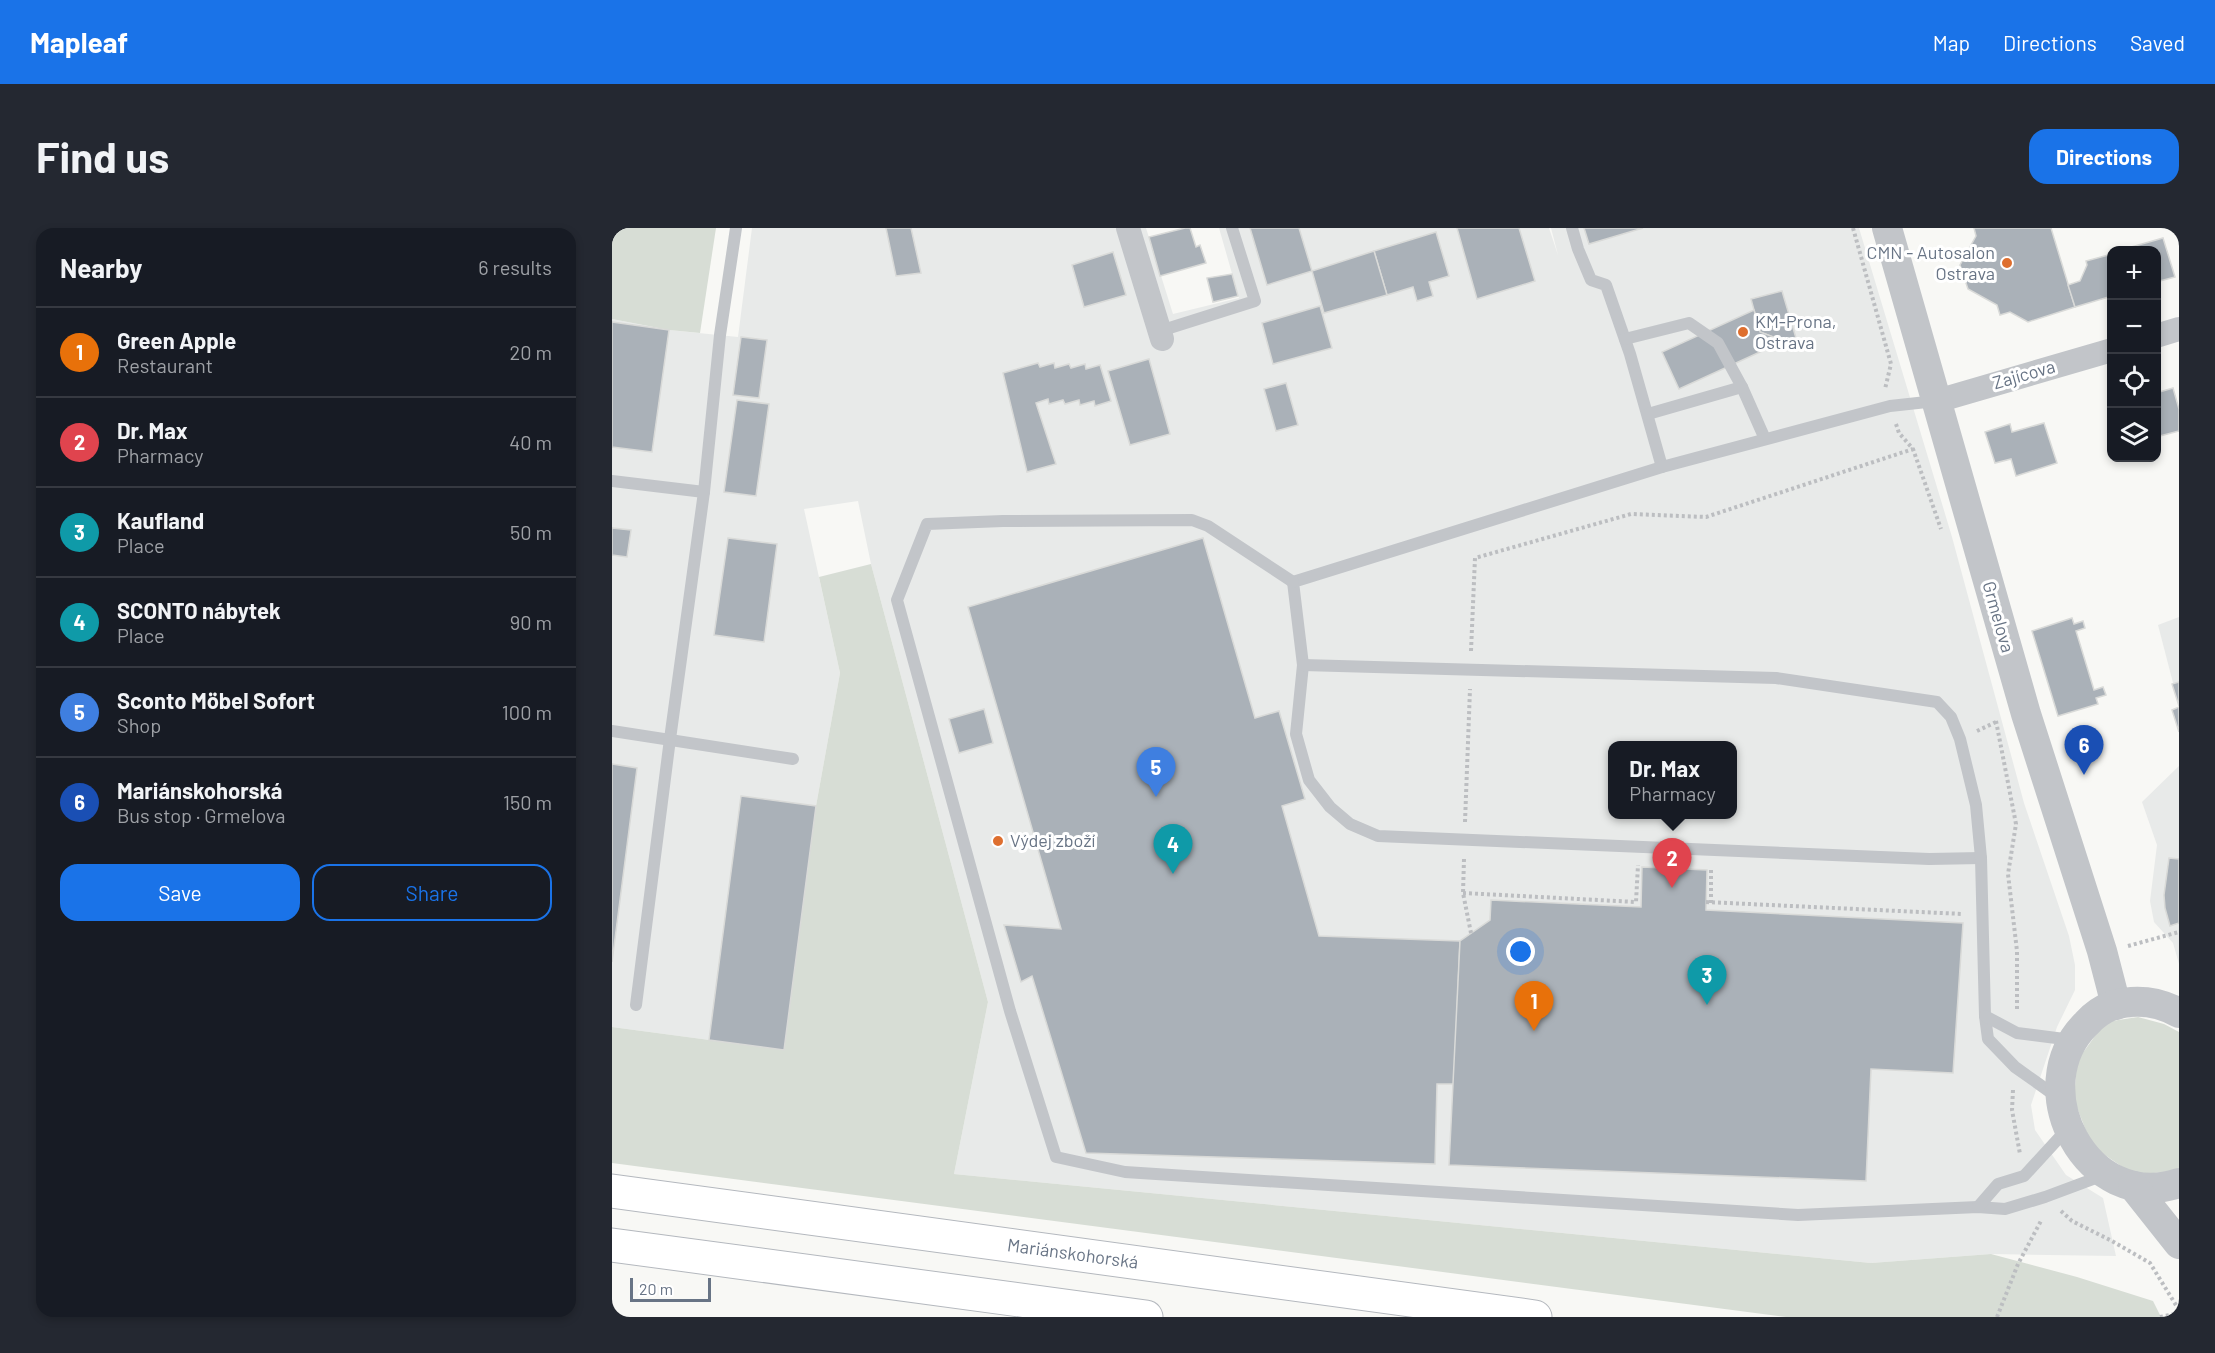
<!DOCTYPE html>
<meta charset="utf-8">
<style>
body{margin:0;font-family:Barlow,sans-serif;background:#242831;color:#f1f3f6}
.controls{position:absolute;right:18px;top:18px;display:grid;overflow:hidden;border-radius:12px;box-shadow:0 3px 9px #0003}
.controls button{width:54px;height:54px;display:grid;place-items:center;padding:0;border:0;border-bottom:2px solid #363941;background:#171b24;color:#f1f3f6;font:30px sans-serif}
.scale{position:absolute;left:18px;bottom:15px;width:81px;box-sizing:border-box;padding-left:6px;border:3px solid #687485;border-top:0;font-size:16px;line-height:21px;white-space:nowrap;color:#687485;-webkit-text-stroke:4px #fff;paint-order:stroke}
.you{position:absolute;left:909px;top:724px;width:21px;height:21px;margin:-15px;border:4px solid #fff;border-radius:50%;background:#1a73e8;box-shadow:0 0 0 9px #1a73e833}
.badge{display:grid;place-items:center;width:39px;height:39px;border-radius:50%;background:#1a73e8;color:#fff;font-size:20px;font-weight:700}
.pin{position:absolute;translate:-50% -50px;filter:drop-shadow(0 2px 3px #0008)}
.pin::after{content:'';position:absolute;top:32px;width:21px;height:18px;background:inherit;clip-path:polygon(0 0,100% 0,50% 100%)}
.popup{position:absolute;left:996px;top:513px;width:129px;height:78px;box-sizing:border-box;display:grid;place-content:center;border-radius:12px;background:#171b24;filter:drop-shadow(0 2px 4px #0005);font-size:20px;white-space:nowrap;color:#9ea1a6}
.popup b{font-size:22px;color:#f1f3f6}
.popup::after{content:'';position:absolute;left:50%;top:100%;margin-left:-12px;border:12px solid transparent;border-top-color:#171b24}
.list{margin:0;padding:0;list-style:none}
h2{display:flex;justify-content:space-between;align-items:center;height:78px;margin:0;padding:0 24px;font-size:26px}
h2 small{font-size:20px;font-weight:400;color:#9ea1a6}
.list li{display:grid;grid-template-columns:39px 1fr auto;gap:18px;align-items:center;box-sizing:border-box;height:90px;padding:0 24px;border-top:2px solid #363941}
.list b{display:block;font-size:22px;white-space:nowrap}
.list p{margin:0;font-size:20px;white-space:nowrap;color:#9ea1a6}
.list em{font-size:20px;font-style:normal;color:#9ea1a6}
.actions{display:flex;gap:12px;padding:18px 24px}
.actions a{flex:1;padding:14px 0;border:2px solid #1a73e8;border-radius:18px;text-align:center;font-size:21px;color:#1a73e8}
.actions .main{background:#1a73e8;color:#fff}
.icon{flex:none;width:33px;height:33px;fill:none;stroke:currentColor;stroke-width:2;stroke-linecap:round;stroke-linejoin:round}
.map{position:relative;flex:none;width:1567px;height:1089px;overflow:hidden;border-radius:18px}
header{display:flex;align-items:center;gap:36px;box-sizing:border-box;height:84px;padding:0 30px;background:#1a73e8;color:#fff}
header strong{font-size:28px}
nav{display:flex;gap:33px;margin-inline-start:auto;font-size:21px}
.intro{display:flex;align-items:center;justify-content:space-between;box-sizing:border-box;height:144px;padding:0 36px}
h1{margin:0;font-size:42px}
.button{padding:15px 27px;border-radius:18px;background:#1a73e8;color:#fff;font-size:21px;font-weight:700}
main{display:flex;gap:36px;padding:0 36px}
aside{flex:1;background:#171b24;border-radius:18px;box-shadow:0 3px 9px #0003}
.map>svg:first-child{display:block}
.built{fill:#e8eae9;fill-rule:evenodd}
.green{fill:#d7ddd5}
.building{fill:#aab1b8;stroke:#d9dad8;stroke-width:1.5}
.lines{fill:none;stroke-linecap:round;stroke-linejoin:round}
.secondary-casing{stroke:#b4b8be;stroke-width:35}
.path{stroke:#bcbec1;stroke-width:4;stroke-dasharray:3 3;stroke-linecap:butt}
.service{stroke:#c2c5c9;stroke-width:12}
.minor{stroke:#c2c5c9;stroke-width:24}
.tertiary{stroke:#c2c5c9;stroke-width:30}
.secondary{stroke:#fff;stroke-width:33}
.poi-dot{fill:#de6f2f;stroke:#fff;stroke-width:2}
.labels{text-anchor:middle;stroke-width:6;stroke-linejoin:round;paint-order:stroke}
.poi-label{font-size:18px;fill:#687485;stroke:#fff;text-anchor:start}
.street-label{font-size:18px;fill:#687485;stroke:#fff}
</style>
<header>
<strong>Mapleaf</strong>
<nav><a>Map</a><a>Directions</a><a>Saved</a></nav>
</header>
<div class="intro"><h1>Find us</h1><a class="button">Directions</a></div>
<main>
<aside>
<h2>Nearby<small>6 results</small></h2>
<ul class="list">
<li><span class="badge" style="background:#e8710a">1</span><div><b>Green Apple</b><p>Restaurant</p></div><em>20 m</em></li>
<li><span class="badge" style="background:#e0444e">2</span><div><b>Dr. Max</b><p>Pharmacy</p></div><em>40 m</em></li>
<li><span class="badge" style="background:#0f9aa8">3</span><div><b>Kaufland</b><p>Place</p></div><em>50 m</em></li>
<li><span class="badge" style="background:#0f9aa8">4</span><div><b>SCONTO nábytek</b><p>Place</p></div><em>90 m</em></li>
<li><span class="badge" style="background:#3f7fe0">5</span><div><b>Sconto Möbel Sofort</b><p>Shop</p></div><em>100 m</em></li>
<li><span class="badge" style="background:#1a4fb4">6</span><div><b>Mariánskohorská</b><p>Bus stop · Grmelova</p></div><em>150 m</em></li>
</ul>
<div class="actions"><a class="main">Save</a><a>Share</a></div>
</aside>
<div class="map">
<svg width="1567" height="1089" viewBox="0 0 1567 1089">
<rect width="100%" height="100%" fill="#f8f8f5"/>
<g class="built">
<path d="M140 0H534L561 86 627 70 607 0H937L946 27 939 0H1247L1340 309 1412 575 1457 708 1463 737V762L1445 799 1419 877 1423 902 1454 947 1491 970 1504 1028 1379 1026 1259 1035 342 946 376 774 259 336 246 273 192 281 228 445 204 578 172 822 0 799V91L57 102 126 109ZM1000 518H1120V586H1000Z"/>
<polygon points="1567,389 1567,478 1546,397"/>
<polygon points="1567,538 1567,736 1561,715 1542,694 1538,673 1545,617 1530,574"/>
</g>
<g class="green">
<polygon points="0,0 104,0 88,105 57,102 0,91"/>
<polygon points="259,336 376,774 342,946 1259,1035 1379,1026 1465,1049 1541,1073 1549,1089 1174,1089 0,935 0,799 172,822 204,578 228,445 207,349"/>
<polygon points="1526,789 1552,796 1567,804 1567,940 1561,943 1522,947 1480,918 1462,872 1465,833 1488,801 1500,793"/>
</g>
<g class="building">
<polygon points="274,0 299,0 309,45 284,48"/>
<polygon points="573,0 578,0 584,19 588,17 594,35 548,48 537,9"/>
<polygon points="638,0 687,0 700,43 655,57"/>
<polygon points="845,0 907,0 923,53 865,71"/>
<polygon points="972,0 1031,0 977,16"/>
<polygon points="1362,0 1439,0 1463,79 1416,94 1398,84 1388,87 1385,77 1356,61 1348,37 1364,8"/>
<polygon points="824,4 837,48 817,54 821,68 805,73 801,59 775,67 762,23"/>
<polygon points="1551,10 1563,49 1544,54 1544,22 1509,22"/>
<polygon points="762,23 775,67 712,85 700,43"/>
<polygon points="501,24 514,67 472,79 460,37"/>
<polygon points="1500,26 1500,68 1463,79 1456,57 1468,53 1475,37 1474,33"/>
<polygon points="620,46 626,68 601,74 595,50"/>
<polygon points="1170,63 1184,110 1172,113 1148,104 1139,71"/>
<polygon points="708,78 720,120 661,136 650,95"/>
<polygon points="1142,82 1148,104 1172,113 1067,161 1050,124"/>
<polygon points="0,94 57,102 40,224 0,219"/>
<polygon points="129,109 155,112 147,170 121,167"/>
<polygon points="537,131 558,206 518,217 496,143"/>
<polygon points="426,135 428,139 442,135 443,140 457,136 459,140 473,136 474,141 488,137 499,173 483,178 482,173 468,177 467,172 453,176 451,172 437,176 436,171 424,175 444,236 415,244 391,145"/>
<polygon points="674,155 686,197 664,203 652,161"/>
<polygon points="1561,160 1567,181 1567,203 1544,209 1544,165"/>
<polygon points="125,172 157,176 144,268 112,264"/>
<polygon points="1432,195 1445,235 1404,248 1399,231 1383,235 1373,204 1398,196 1400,204"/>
<polygon points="0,300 19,302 15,329 0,327"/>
<polygon points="116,310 165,316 152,414 102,407"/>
<polygon points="591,310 643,490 667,483 693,571 670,578 707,708 848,713 842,856 825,856 823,936 474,925 420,748 409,754 392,697 449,701 356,379"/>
<polygon points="1460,390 1462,396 1471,393 1473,400 1464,403 1482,462 1491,459 1494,467 1484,470 1486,476 1446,488 1420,403"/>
<polygon points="1567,454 1567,478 1560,456"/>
<polygon points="1567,479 1567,504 1560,482"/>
<polygon points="372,481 381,515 347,525 337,491"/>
<polygon points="0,536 25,540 0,734"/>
<polygon points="129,568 204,578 172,822 97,812"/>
<polygon points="1557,630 1567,631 1567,695 1558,698 1553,680 1552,667"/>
<polygon points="1030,639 1095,642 1094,682 1351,695 1341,845 1259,841 1254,953 837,937 848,713 878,692 879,672 1029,679"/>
</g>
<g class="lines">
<g class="secondary-casing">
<g id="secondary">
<path id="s1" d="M0 963 923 1089"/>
<polyline points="0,1017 534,1089"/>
</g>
</g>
<g class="path">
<polyline points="1241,0 1279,136 1273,161"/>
<polyline points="1284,196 1287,205 1301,221 1329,301"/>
<polyline points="859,423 863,330 1019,286 1094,289 1301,221"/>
<polyline points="1384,493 1404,596 1396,646 1405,723 1405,782"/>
<polyline points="1365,503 1384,494"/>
<polyline points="853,594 858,461"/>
<polyline points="852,631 851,665 859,705"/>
<polyline points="851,665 1024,674 1026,637"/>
<polyline points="1094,674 1351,686"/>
<polyline points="1099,675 1099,639"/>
<polyline points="1516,718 1567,704"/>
<polyline points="1401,862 1400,882 1408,926"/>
<polyline points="1449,983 1460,993 1500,1013 1538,1035 1567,1082"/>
<polyline points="1385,1089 1406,1036 1430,991"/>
<polyline points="1548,1089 1567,1085"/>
</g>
<g class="service">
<polyline points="960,0 966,21 979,52 994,57 1018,126 1050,239"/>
<polyline points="548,103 643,73 620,0"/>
<polyline points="1013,111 1077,95 1106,115 1130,159 1153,211"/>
<polyline points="1324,173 1278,178 1050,239 681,354 691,437 684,506 697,552 718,579 738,596 766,608 1317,631 1369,630"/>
<polyline points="1036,186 1130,159"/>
<polyline points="0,253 92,264"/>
<polyline points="681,354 596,298 580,292 391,293 315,296 285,372 398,783 444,929 513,944 1186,987 1366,979 1393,981 1433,969 1492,947"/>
<polyline points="691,437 1164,450 1325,474 1339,489 1348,511 1364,577 1369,630 1373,788 1376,811 1403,839 1448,871"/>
<polyline points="0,503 181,531"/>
<polyline points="24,777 58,511 92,264 108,107 124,0"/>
<polyline points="1373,788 1405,805 1460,812"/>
<polyline points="1366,979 1386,956 1412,948 1457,899"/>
</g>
<g class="minor">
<polyline points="516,0 550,111"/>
<polyline points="1544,108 1567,101"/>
<polyline points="1325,173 1500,122"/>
</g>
<g class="tertiary">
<polyline points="1275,0 1414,486 1490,723 1504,777"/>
<path d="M1567 785C1546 773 1524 771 1501 777 1491 781 1482 787 1475 795 1409 859 1475 986 1567 955"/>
<polyline points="1521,958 1567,1016"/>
</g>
<use href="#secondary" class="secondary"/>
</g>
<g class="poi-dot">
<circle cx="1395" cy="35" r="6"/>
<circle cx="1131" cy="104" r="6"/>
<circle cx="386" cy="613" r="6"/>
</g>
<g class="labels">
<g class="poi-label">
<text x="1383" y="31" text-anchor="end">CMN - Autosalon<tspan x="1383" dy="21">Ostrava</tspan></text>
<text x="1143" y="100">KM-Prona,<tspan x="1143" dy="21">Ostrava</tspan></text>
<text x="398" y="619">Výdej zboží</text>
</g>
<g class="street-label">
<text transform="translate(1412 147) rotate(-16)" y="6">Zajícova</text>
<text transform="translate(1386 389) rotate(74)" y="6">Grmelova</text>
<text dy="6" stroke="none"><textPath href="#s1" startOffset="465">Mariánskohorská</textPath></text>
</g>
</g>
</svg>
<div class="controls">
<button>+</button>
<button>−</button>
<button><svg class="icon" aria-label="locate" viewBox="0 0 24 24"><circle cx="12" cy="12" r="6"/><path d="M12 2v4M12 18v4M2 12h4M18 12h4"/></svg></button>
<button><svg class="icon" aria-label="layers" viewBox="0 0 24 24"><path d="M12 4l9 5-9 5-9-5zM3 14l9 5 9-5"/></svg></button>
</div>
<div class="scale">20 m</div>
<div class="you"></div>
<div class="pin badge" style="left:922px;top:803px;background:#e8710a">1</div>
<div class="pin badge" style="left:1060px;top:660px;background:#e0444e">2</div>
<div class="popup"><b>Dr. Max</b>Pharmacy</div>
<div class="pin badge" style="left:1095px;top:777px;background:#0f9aa8">3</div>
<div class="pin badge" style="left:561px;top:646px;background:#0f9aa8">4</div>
<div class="pin badge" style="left:544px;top:569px;background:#3f7fe0">5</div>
<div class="pin badge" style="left:1472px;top:547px;background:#1a4fb4">6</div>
</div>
</main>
